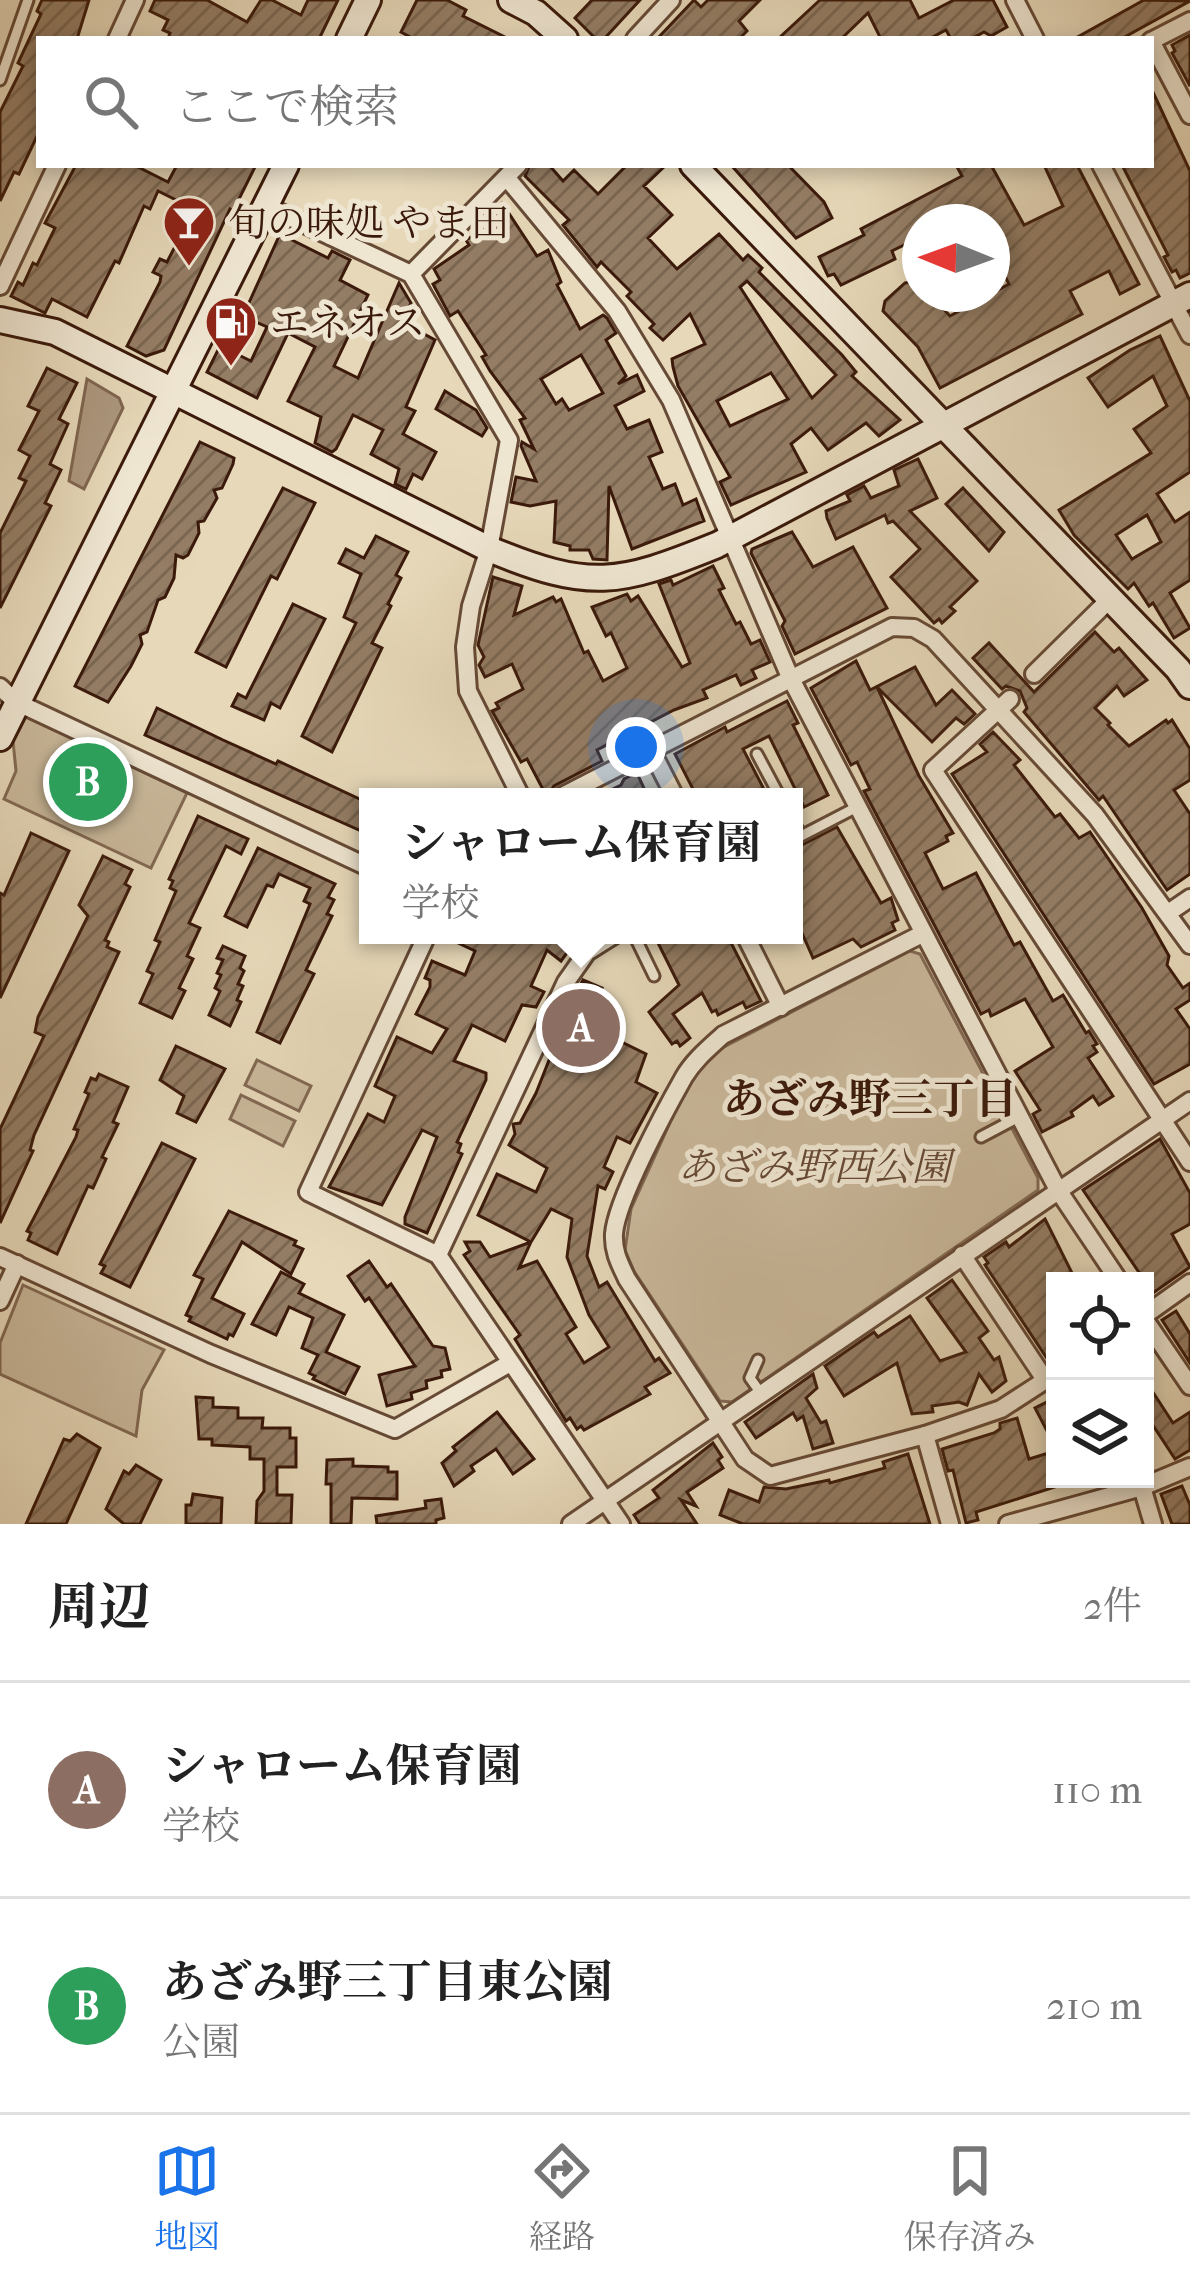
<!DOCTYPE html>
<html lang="ja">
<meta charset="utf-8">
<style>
body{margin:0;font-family:"IM FELL French Canon","Noto Serif JP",serif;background:#f2f2f2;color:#222}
.controls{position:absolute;right:36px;bottom:36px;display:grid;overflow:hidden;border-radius:0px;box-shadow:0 6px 18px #0003}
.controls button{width:108px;height:108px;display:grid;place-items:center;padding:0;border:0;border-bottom:3px solid #e0e0e0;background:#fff;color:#222;font:60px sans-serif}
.compass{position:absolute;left:902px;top:204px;width:108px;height:108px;border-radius:50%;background:#fff;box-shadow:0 6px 18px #0003;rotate:271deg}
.you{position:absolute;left:636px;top:747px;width:42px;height:42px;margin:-30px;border:9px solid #fff;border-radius:50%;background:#1a73e8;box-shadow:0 0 0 18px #1a73e833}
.badge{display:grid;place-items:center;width:78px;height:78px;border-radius:50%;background:#1a73e8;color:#fff;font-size:39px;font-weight:700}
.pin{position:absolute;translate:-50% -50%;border:6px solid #fff;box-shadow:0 3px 12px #0006}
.popup{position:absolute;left:359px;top:788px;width:444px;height:156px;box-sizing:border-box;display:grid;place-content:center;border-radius:0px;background:#fff;filter:drop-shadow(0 3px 9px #0005);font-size:39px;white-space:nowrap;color:#767676}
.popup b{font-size:45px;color:#222}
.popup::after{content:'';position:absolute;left:50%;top:100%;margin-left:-24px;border:24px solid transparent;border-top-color:#fff}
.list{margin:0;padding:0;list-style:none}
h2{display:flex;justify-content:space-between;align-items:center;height:156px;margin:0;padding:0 48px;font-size:51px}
h2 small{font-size:39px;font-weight:400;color:#767676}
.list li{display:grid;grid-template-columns:78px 1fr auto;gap:36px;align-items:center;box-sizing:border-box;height:216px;padding:0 48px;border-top:3px solid #e0e0e0}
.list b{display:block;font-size:45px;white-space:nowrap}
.list p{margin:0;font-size:39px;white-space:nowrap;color:#767676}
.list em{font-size:39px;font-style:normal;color:#767676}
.icon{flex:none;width:66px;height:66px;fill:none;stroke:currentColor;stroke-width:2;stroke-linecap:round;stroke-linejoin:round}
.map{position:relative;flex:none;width:1190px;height:1524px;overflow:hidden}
.search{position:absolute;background:#fff;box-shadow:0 6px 18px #0003;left:36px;right:36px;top:36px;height:132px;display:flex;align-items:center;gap:30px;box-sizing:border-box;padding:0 42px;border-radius:0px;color:#767676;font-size:45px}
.sheet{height:588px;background:#fff}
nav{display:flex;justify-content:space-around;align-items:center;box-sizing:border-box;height:168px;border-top:3px solid #e0e0e0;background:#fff;font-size:33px;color:#767676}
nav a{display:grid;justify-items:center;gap:6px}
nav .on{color:#1a73e8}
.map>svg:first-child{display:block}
.park{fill:#c9b89b;stroke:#826953;stroke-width:3}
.water{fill:#ac977e;stroke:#7f6550;stroke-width:3}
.building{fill:url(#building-hatch);stroke:#3b1a0b;stroke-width:3;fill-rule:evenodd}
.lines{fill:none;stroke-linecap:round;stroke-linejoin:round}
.lane-casing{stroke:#664a36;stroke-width:15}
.street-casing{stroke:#664a36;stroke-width:22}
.secondary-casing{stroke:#3b1a0b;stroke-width:30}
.lane{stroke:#efe6d2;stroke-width:9}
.street{stroke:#efe6d2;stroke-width:16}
.secondary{stroke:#efe6d2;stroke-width:24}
.labels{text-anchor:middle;stroke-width:10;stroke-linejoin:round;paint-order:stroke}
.poi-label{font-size:39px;fill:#3b1a0b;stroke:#efe6d2;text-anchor:start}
.park-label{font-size:39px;font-style:italic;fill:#664936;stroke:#efe6d2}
.neighbourhood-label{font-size:42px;font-weight:bold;fill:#3b1a0b;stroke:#efe6d2}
</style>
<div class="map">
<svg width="1190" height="1524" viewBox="0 0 1190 1524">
<defs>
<pattern id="building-hatch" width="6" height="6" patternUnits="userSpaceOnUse" patternTransform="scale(3)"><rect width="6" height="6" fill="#947d65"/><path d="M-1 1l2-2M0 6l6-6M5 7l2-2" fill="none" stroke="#7a6651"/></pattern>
</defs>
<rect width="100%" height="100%" fill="#e6d8b9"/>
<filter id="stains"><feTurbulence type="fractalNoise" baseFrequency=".00167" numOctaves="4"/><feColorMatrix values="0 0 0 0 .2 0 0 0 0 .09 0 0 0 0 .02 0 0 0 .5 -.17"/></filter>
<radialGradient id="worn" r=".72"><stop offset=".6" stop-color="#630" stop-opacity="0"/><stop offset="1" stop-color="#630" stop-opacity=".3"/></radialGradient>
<g class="park">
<polygon points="26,716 187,793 151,868 4,799 16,771 13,741"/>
<polygon points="910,951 920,954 1038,1178 1038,1190 732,1402 720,1401 634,1271 625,1250 631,1209 688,1083 702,1063 724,1047"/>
<polygon points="257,1060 311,1086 299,1111 245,1085"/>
<polygon points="241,1095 295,1121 283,1146 230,1119"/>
<polygon points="23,1285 164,1350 142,1390 136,1436 0,1374 0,1343"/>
</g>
<polygon class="water" points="87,379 119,398 123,408 84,489 69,481"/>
<g class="building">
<polygon points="42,0 89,0 77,39 39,39 39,132 19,174 14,172 0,201 0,112 23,66 18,63 41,14 37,11"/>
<polygon points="155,0 207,0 247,22 261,0 272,0 301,15 308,0 338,0 319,39 168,39 170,33 163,30 168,20 150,11"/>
<polygon points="417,0 447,0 466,10 463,16 509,39 414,39 401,32"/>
<polygon points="592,0 640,0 604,39 596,39 575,18"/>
<polygon points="694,0 701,7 708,0 760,0 739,21 747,31 739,39 657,39"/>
<polygon points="820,0 910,0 919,18 954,0 993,0 1007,27 991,36 984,32 971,39 951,39 946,30 929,39 881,39 868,13 841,39 778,39"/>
<polygon points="1144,0 1190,1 1121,39 1074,39"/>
<polygon points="1190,35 1190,86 1172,53 1175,51 1172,45"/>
<polygon points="1151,88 1190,171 1190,273 1180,278 1176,270 1172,272 1164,257 1168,255 1122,165 1151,165"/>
<polygon points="76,165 134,165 168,182 177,165 256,165 233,211 230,209 164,350 146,356 127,346 160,282 161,276 153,272 160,259 167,262 184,229 178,226 188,206 158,191 150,209 144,206 119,263 115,261 87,317 52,299 45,313 11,296 18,282 23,285 33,263 37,265 55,228 45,223"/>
<path d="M530 165H549L563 181 574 170 598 194 627 165H666L644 186 672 215 648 238 677 269 719 234 743 260 748 255 762 268 759 272 842 355 856 372 852 376 900 420 879 436 866 423 828 450 811 428 791 444 806 472 731 505 720 482 730 477 678 386 673 367 672 359 705 344 690 314 663 340 650 328 654 324 627 296 631 292 601 262 597 267 563 225 569 220 525 176ZM747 281 836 375 812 398 740 287ZM771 373 788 399 730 426 717 401Z"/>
<polygon points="731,165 788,165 824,202 832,218 796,238"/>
<polygon points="956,165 991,165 1024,225 1063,206 1044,165 1077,165 1139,284 1120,294 1109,271 1070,291 1082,314 940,388 918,347 883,311 885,301 905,283 920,281 920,294 929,294 950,316 1009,284 992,250 992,222 977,222 974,216 964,221 962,216 949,222 920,222 920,237 892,251 895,259 841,285 834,274 828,276 819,257 864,235 861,229 962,176"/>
<path d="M502 203 537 256 548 250 561 282 557 285 580 329 603 315 607 318 616 333 606 340 626 376 618 384 637 375 644 391 615 406 627 429 649 420 662 452 649 457 663 489 675 484 683 505 696 499 704 521 632 549 609 486 607 560 593 559 589 550H570V546L554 542 556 501 530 506 511 502 516 477 536 481 521 446 522 442 534 449 520 420 525 418 490 371 482 357 486 355 458 311 450 316 433 284 440 280 434 269 469 245 466 240 490 226 485 217ZM581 355 603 393 569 410 562 399 556 404 541 379Z"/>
<polygon points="280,234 328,258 332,251 350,260 340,280 368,295 334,366 358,378 399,283 411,303 402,322 435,340 406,407 415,411 403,434 436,452 422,479 413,474 406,489 395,484 399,469 371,454 383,430 353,415 336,449 332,452 315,443 321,417 288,401 315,347 288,333 257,398 207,372 220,346 251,361 267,327 243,316"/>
<path d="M1160 336 1190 401V472L1157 494 1175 522 1190 512V580L1170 593 1190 628 1174 638 1153 603 1149 606 1134 583 1128 589 1074 535 1059 510 1151 453 1134 429 1167 406 1153 376 1108 407 1088 378 1130 350ZM1147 515 1161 542 1132 559 1116 535Z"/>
<polygon points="47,368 77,383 59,419 68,424 50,464 61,470 45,503 51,506 0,608 0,533 26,481 19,478 30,456 19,450 39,411 28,406"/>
<polygon points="445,391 476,410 487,428 482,436 436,409"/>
<polygon points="200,442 234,458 233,464 222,488 214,490 217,498 204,521 198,522 199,533 188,555 183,558 176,555 174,578 165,597 158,600 147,632 140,635 142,644 131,666 108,702 75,686"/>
<polygon points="918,459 937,498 910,511 977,581 950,607 955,611 942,623 939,619 934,623 891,577 920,549 893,521 888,523 885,515 836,539 827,518 826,511 850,501 847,495 864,486 871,498 899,486 894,470"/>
<polygon points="283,488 315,503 277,579 271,576 226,667 196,652"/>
<polygon points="963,488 1004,532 989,551 946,504"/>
<polygon points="792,532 813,567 853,547 887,608 795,654 782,626 785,621 751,553 752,549"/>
<polygon points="376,536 408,552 396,575 401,578 388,604 391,606 372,643 382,648 332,752 302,736 356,623 344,617 361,574 339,563 346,549 364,558"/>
<polygon points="713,566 724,588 719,590 736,624 740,622 751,644 760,640 770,662 752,670 756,678 741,685 736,675 703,690 707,698 674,710 597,750 602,761 554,786 547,797 527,759 521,762 492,711 499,708 496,703 523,689 512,664 485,677 479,665 484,657 478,645 480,636 493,577 522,586 514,615 553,597 556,602 561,599 584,653 588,651 603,681 627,668 611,633 606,636 592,607 627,594 631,601 638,596 682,667 690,663 659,584 671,580 673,585"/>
<polygon points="293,604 325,619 280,708 271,703 264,720 232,706 238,694 246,698"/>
<polygon points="1095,632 1114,652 1119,648 1147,680 1124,696 1117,686 1095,708 1110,723 1108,725 1129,746 1166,720 1168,723 1172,720 1190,749 1190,780 1174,790 1190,814 1190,874 1167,890 1103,796 1099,800 1024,712 1027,708 1020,691 1006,686 1002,689 973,658 989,643 1034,692"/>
<polygon points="856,661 870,690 915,667 936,705 952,690 975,714 964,724 956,718 932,742 877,687 919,776 953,833 946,836 948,841 925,853 943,889 976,873 1014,945 1020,942 1053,1001 1063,995 1086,1033 1089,1031 1097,1044 1093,1046 1097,1052 1088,1058 1113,1096 1099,1105 1093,1096 1071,1112 1073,1116 1042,1132 1033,1114 1040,1110 1015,1071 1053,1047 1025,999 991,1016 989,1010 981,1014 864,791 870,789 857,762 851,765 811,688"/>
<polygon points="787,701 798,723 793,725 828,795 804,807 769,736 743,749 768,797 697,797 675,754 725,727 727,732"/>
<polygon points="157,708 223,740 276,764 278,761 368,803 368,834 145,735"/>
<polygon points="993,732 1020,760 1014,765 1055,817 1060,814 1079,838 1090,832 1142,908 1169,956 1167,965 1183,988 1190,983 1190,1000 1176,1009 1190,1029 1190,1064 1154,1084 952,774 987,752 980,744"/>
<polygon points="637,773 648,797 596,797 621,785 624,779"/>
<polygon points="198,816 248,839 241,854 226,846 189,923 200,928 187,956 193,959 179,988 185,991 172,1018 140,1003 153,974 147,971 160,942 155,940 176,891 170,888 173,881 169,879"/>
<polygon points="837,827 881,903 891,898 898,920 892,923 895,930 861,947 853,939 813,958 794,915 794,849"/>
<polygon points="31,833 69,851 0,998 0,893 4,895"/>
<polygon points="258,848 335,884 328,897 334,900 327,914 332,916 306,970 314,974 280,1043 257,1032 310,904 304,901 310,888 279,874 273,887 267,885 247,927 225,916"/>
<polygon points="103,856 132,870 125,884 130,887 105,940 109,942 107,947 119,952 34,1135 30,1150 33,1151 0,1223 0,1129 44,1036 35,1032 38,1017 88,916 79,905"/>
<polygon points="441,935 562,935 570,941 565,947 569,950 561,961 547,950 531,986 544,992 536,1007 522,1005 505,1041 472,1025 454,1061 486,1073 486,1080 457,1142 461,1144 458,1152 462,1154 427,1233 405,1224 405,1217 437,1137 422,1130 382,1205 329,1187 368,1114 384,1122 395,1096 375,1086 397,1037 432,1053 447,1029 416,1014 430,987 430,980 425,978 432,961 465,975 475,951"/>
<polygon points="674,935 727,935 761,1001 746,1008 743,1002 718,1015 716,1010 712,1012 702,993 673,1014 690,1038 680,1046 677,1041 672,1044 649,1012 679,985 658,943"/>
<polygon points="223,946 245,956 240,968 244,971 238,984 243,986 237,1000 241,1002 230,1026 209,1015 220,991 215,988 221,975 217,973 223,960 217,958"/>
<polygon points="583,980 602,988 585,1024 646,1054 636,1082 657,1093 630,1143 617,1137 604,1167 613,1172 605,1189 598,1186 587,1256 599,1287 607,1282 655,1361 659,1358 670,1373 645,1387 650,1394 584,1430 581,1426 577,1429 570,1418 566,1421 515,1339 520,1335 464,1255 470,1251 465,1242 480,1242 490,1257 531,1242 519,1268 537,1261 576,1327 566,1334 584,1363 609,1347 589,1315 567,1257 572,1219 551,1209 531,1242 478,1215 497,1174 536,1192 547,1168 509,1145 515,1134 513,1124 520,1123 536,1093 561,1030 558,1029"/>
<polygon points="176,1046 225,1069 196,1122 177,1113 184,1096 160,1080"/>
<polygon points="99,1074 128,1087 113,1122 118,1124 102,1157 106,1159 93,1188 88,1186 57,1254 28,1240 31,1233 27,1231 76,1137 78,1130 74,1129 89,1094 85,1092 91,1078 96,1080"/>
<polygon points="1160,1139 1190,1193 1190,1224 1172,1234 1190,1267 1153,1293 1083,1190"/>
<polygon points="162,1143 195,1159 130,1287 101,1273 105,1266 100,1264"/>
<polygon points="229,1211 296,1241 294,1245 303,1249 291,1274 242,1242 212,1298 244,1314 233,1336 229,1334 227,1339 189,1321 191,1317 186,1315 203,1279 194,1275"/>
<polygon points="1045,1219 1076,1281 1055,1281 1055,1361 1050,1363 985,1265 988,1263 984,1257 1006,1242 1009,1247"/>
<polygon points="369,1261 387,1287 391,1284 433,1346 445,1348 450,1369 441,1371 442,1377 426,1381 427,1388 411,1393 412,1399 387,1406 379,1375 415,1366 369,1298 365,1301 348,1276"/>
<polygon points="281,1272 304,1284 299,1293 344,1315 326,1352 359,1367 345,1394 313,1379 315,1376 309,1373 318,1355 302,1348 313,1318 289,1307 276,1335 252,1324"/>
<polygon points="952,1280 988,1331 979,1338 994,1360 999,1357 1006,1381 992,1392 979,1374 967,1405 959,1402 932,1406 933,1412 912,1414 897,1363 844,1396 825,1366 874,1332 878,1337 910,1316 940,1361 966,1352 927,1298"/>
<polygon points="1176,1311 1190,1334 1190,1363 1162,1320"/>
<polygon points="813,1374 817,1388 806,1398 821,1423 826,1421 833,1443 813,1449 803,1416 797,1420 793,1413 756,1438 745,1422"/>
<polygon points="1145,1380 1173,1423 1190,1412 1190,1450 1175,1459 1145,1413"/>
<polygon points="196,1397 213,1398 213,1407 238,1408 238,1418 263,1418 262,1428 290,1428 290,1438 296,1438 296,1467 277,1467 277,1495 292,1495 291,1524 256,1524 257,1501 264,1491 264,1459 250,1459 250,1447 212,1445 212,1439 199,1439"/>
<polygon points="1055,1398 1055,1446 1035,1408"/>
<polygon points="497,1412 534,1459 513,1474 496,1449 471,1466 474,1471 454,1486 442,1463 456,1451 453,1447"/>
<polygon points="1017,1418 1029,1459 1055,1451 1055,1487 976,1512 978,1520 966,1523 953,1470 948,1471 942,1449 994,1433 1000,1429 1000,1423"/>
<polygon points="77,1434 100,1448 66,1524 26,1524 64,1439 70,1441"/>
<polygon points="713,1443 722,1457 718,1460 723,1468 687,1492 696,1506 681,1500 697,1524 640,1524 634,1515 659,1498 653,1490"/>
<polygon points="908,1454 930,1524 743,1524 720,1515 729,1490 759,1502 764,1487 786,1489 829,1480 830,1483 885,1468 883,1462"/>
<polygon points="353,1459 353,1466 388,1467 388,1472 397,1472 397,1499 352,1498 351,1524 331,1524 331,1484 326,1484 327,1460"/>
<polygon points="136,1465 161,1480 140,1524 124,1524 106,1509 124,1471 129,1474"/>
<polygon points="1182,1486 1190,1505 1190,1524 1172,1524 1161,1494"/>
<polygon points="193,1494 222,1498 221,1524 186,1524 186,1505 191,1505"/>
<polygon points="441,1499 444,1518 436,1520 436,1524 377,1524 376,1516 426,1508 425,1501"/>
</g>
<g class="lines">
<g class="lane-casing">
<g id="lane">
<polyline points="0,80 28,0"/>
<polyline points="757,754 780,797"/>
<polyline points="794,822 801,836 857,807"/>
<polyline points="634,935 654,976"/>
<polyline points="981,1137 1019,1117"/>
<polyline points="758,1360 750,1378 760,1392"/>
</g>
</g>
<g class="street-casing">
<g id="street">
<polyline points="1015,0 1035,39"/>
<polyline points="117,39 135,0"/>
<polyline points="635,39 671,0"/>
<polyline points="1151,41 1190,115"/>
<polyline points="1151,41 1190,21"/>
<polyline points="1101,165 1190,335"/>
<polyline points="507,178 617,311 671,400 790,677 1058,1190 1119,1281"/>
<polyline points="266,206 411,274 509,440 489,549 471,606 465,647 468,691 521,797"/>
<polyline points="411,274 518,165"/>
<polyline points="0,286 57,165"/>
<polyline points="1034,674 1110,599"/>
<polyline points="0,687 16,702 368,867"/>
<polyline points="1010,699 933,770 1190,1162"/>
<polyline points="651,750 675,797"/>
<polyline points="560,797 892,627 914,628 933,639 1095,815 1190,945"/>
<polyline points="1168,913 1190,898"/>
<path d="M922 934 723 1035C709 1048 694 1060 684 1077 666 1109 616 1201 614 1234 613 1252 620 1264 627 1279L745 1459 770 1476 925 1435 1001 1409 1055 1374"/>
<polyline points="427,935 308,1192 438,1255 621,1524"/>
<polyline points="745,935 781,1007"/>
<polyline points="438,1255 566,982 587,952 614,935"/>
<polyline points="962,1255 1046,1381"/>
<polyline points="0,1257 211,1354 395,1429 510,1363"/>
<polyline points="0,1301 17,1264"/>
<polyline points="1145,1315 1190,1283"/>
<polyline points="1145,1320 1190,1386"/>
<polyline points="925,1435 950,1524"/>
<polyline points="1142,1487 1153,1524"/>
<polyline points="571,1524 1190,1101"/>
<polyline points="1008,1524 1142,1487 1190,1467"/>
</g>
</g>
<g class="secondary-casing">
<g id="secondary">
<polyline points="511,0 536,13 565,39"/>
<polyline points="349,39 368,0"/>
<polyline points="693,165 1178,669 1190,686"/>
<path d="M0 320 55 332 489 549C590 591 618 585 717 545L1190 295"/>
<polyline points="0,738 286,165"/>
</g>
</g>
<use href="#lane" class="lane"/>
<use href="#street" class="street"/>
<use href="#secondary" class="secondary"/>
</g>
<defs>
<g id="bar-pin" transform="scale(2.7)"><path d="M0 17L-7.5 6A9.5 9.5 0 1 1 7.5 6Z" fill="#8f2418" stroke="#efe6d2"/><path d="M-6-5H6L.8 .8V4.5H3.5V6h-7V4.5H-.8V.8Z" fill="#fff"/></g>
<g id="fuel-pin" transform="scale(2.7)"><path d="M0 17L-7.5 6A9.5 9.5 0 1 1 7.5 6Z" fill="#8f2418" stroke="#efe6d2"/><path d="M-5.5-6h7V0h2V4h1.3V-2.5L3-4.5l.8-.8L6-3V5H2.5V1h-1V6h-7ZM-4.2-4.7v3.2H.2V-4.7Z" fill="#fff"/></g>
</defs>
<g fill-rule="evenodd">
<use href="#bar-pin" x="189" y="222"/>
<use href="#fuel-pin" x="231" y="322"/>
</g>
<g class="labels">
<g class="poi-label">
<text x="228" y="236">旬の味処 やま田</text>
<text x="270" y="336">エネオス</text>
</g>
<g class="park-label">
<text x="814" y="1180">あざみ野西公園</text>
</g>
<g class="neighbourhood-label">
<text x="870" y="1113">あざみ野三丁目</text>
</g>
</g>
<rect width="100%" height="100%" filter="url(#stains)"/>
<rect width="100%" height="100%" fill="url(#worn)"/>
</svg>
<div class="controls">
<button><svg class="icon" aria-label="locate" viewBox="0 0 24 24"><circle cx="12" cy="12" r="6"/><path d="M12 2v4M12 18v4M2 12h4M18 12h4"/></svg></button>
<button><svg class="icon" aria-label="layers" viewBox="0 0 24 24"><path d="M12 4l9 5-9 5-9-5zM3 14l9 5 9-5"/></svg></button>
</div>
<svg class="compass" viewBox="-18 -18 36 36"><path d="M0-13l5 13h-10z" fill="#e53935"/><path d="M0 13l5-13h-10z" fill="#767676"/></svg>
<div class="you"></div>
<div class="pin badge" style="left:581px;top:1028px;background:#8d6e63">A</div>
<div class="popup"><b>シャローム保育園</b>学校</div>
<div class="pin badge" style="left:88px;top:782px;background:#2e9e5b">B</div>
<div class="search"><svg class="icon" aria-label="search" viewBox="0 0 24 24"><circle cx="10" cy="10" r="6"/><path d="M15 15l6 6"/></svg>ここで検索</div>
</div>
<section class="sheet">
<h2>周辺<small>2件</small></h2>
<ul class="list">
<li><span class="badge" style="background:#8d6e63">A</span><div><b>シャローム保育園</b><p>学校</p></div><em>110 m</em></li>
<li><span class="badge" style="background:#2e9e5b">B</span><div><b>あざみ野三丁目東公園</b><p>公園</p></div><em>210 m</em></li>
</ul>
</section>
<nav>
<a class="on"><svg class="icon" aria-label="map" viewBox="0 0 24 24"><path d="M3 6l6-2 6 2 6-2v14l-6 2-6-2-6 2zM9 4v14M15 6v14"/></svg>地図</a>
<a><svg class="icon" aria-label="directions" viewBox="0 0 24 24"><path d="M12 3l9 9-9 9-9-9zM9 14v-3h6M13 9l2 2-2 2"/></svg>経路</a>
<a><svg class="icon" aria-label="saved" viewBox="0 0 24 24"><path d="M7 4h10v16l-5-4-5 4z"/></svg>保存済み</a>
</nav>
